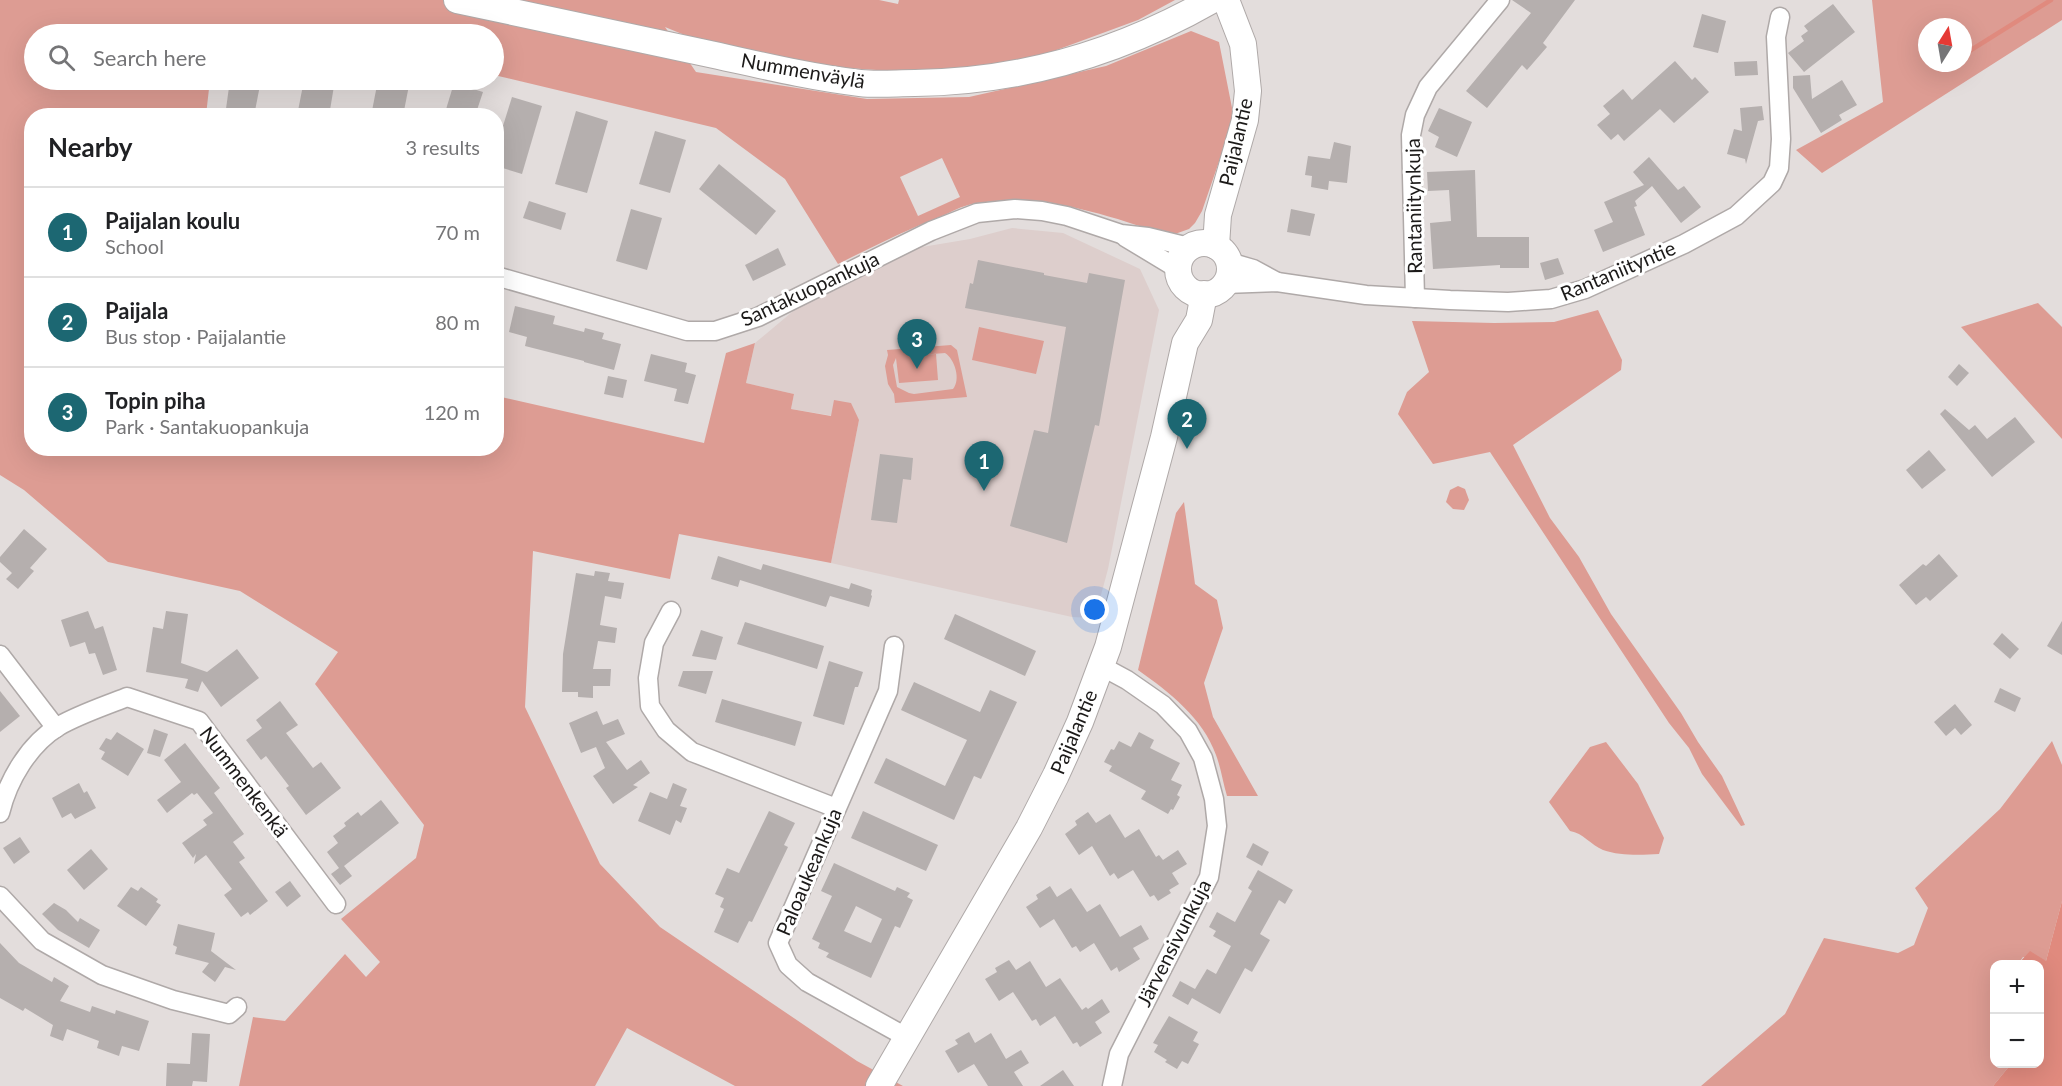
<!DOCTYPE html>
<meta charset="utf-8">
<style>
body{margin:0;font-family:Lato,sans-serif;background:#f2f2f2;color:#202124}
.controls{position:absolute;right:18px;bottom:18px;display:grid;overflow:hidden;border-radius:12px;box-shadow:0 6px 24px #0002}
.controls button{width:54px;height:54px;display:grid;place-items:center;padding:0;border:0;border-bottom:2px solid #e0e0e0;background:#fff;color:#202124;font:30px sans-serif}
.compass{position:absolute;left:1918px;top:18px;width:54px;height:54px;border-radius:50%;background:#fff;box-shadow:0 6px 24px #0002;rotate:11deg}
.you{position:absolute;left:1095px;top:610px;width:21px;height:21px;margin:-15px;border:4px solid #fff;border-radius:50%;background:#1a73e8;box-shadow:0 0 0 9px #1a73e833}
.badge{display:grid;place-items:center;width:39px;height:39px;border-radius:50%;background:#1c6772;color:#fff;font-size:20px;font-weight:700}
.pin{position:absolute;translate:-50% -50px;filter:drop-shadow(0 2px 3px #0008)}
.pin::after{content:'';position:absolute;top:32px;width:21px;height:18px;background:inherit;clip-path:polygon(0 0,100% 0,50% 100%)}
.list{margin:0;padding:0;list-style:none}
h2{display:flex;justify-content:space-between;align-items:center;height:78px;margin:0;padding:0 24px;font-size:26px}
h2 small{font-size:20px;font-weight:400;color:#757577}
.list li{display:grid;grid-template-columns:39px 1fr auto;gap:18px;align-items:center;box-sizing:border-box;height:90px;padding:0 24px;border-top:2px solid #e0e0e0}
.list b{display:block;font-size:22px;white-space:nowrap}
.list p{margin:0;font-size:20px;white-space:nowrap;color:#757577}
.list em{font-size:20px;font-style:normal;color:#757577}
.icon{flex:none;width:33px;height:33px;fill:none;stroke:currentColor;stroke-width:2;stroke-linecap:round;stroke-linejoin:round}
.map{position:relative;flex:none;width:2062px;height:1086px;overflow:hidden}
.search{position:absolute;background:#fff;box-shadow:0 6px 24px #0002;left:24px;top:24px;width:480px;height:66px;display:flex;align-items:center;gap:15px;box-sizing:border-box;padding:0 21px;border-radius:33px;color:#757577;font-size:22px}
.panel{position:absolute;background:#fff;box-shadow:0 6px 24px #0002;left:24px;top:108px;width:480px;height:348px;border-radius:24px}
.map>svg:first-child{display:block}
.built{fill:#ddcecc}
.green{fill:#dd9c93;fill-rule:evenodd}
.water{fill:#e08a7e}
.lines{fill:none;stroke-linecap:round;stroke-linejoin:round}
.stream{stroke:#e08a7e;stroke-width:4.5}
.building{fill:#b5afae;fill-rule:evenodd}
.street-casing{stroke:#afa9a8;stroke-width:21}
.secondary-casing{stroke:#afa9a8;stroke-width:28}
.street{stroke:#fff;stroke-width:18}
.secondary{stroke:#fff;stroke-width:26}
.labels{text-anchor:middle;stroke-width:6;stroke-linejoin:round;paint-order:stroke}
.street-label{font-size:20px;fill:#1c1a19;stroke:#fff}
</style>
<div class="map">
<svg width="2062" height="1086" viewBox="0 0 2062 1086">
<rect width="100%" height="100%" fill="#e3dddc"/>
<polygon class="built" points="1012,228 1063,233 1140,269 1159,310 1108,569 1101,595 1091,618 1072,617 831,563 859,420 791,409 794,394 746,383 755,343 798,307 916,248 970,239"/>
<g class="green">
<path d="M0 0H879L898 4 899 0H1175L1138 20 1043 55 934 74 833 67 709 45 665 27 696 72 867 99 969 97 1106 66 1191 31 1219 42 1234 118 1202 211 1195 223 1189 229 1175 234H1164C1100 213 1040 192 972 204 962 206 951 212 942 216 906 230 872 247 838 264L785 179 716 128 494 75V34H34V80H210L206 115 32 116V448H496L497 396 704 443 726 353 755 343 746 383 794 394 791 409 831 416 834 400 851 403 859 420 831 563 679 534 670 579 533 551 525 707 600 864 660 927 857 1061 903 1086H735L627 1028 595 1086H239L253 1017 285 1021 345 954 366 977 380 962 341 919 416 858 424 825 315 684 338 652 240 591 108 562 24 490 0 475ZM942 158 960 197 918 216 900 177Z"/>
<path d="M1872 0H2062V20L1822 173 1796 150 1883 102ZM1927 27H1963V63H1927Z"/>
<polygon points="2038,303 2062,327 2062,439 1961,327"/>
<polygon points="1598,310 1622,360 1621,370 1513,445 1550,518 1579,557 1611,614 1681,713 1698,742 1722,776 1745,825 1741,826 1702,774 1689,748 1669,723 1490,452 1433,464 1398,414 1407,392 1429,372 1412,321 1494,323 1554,322"/>
<polygon points="979,327 1044,341 1036,374 972,360"/>
<path d="M951 345 957 350 967 397 895 403 894 394 888 384 885 366 888 355 887 350ZM945 353C955 359 961 380 953 389L914 394 909 393 897 387 893 365 896 358 899 383 938 380 936 354 920 355Z"/>
<polygon points="1458,486 1465,489 1469,500 1464,510 1453,509 1446,502 1450,490"/>
<path d="M1184 502 1195 584 1217 600 1223 628 1204 683 1213 717 1258 796H1227C1223 783 1221 768 1216 755 1203 718 1169 692 1138 670L1176 513Z"/>
<polygon points="2052,741 2062,765 2062,901 2046,961 2023,957 2018,964 1994,964 1994,1064 2011,1064 1993,1086 1701,1086 1785,1014 1824,938 1898,953 1914,945 1928,908 1915,888 2000,809"/>
<path d="M1606 742 1638 784 1664 838 1659 854C1641 855 1620 856 1603 850 1591 845 1583 833 1570 831L1549 802 1590 747Z"/>
</g>
<polygon class="water" points="2062,901 2062,1086 1993,1086 2011,1064 2040,1064 2040,964 2018,964 2030,951 2046,961"/>
<g class="lines">
<g class="stream">
<polyline points="1963,55 2051,0"/>
<polyline points="1940,70 1950,63"/>
</g>
</g>
<g class="building">
<polygon points="1512,0 1575,0 1543,43 1547,47 1527,70 1522,65 1487,108 1466,91 1531,13"/>
<polygon points="1833,4 1855,32 1804,72 1788,53 1804,41 1801,36 1808,31 1804,26"/>
<polygon points="1702,14 1726,21 1718,53 1693,47"/>
<polygon points="1675,61 1692,80 1695,77 1709,92 1674,123 1660,109 1624,141 1618,134 1611,140 1597,125 1610,114 1603,106 1623,89 1632,100"/>
<polygon points="1757,61 1758,75 1735,76 1734,62"/>
<polygon points="1810,75 1812,99 1842,80 1857,105 1839,115 1842,120 1821,133 1793,88 1793,76"/>
<polygon points="230,80 261,80 254,116 225,116"/>
<polygon points="304,80 335,80 329,116 297,116"/>
<polygon points="378,80 410,80 403,116 371,116"/>
<polygon points="454,83 483,92 475,116 444,116"/>
<polygon points="512,97 542,106 522,174 496,166 496,148"/>
<polygon points="1762,106 1764,120 1758,121 1746,164 1745,159 1727,154 1734,129 1742,131 1740,108"/>
<polygon points="1439,108 1472,122 1457,157 1435,147 1439,137 1428,131"/>
<polygon points="576,111 608,121 587,193 555,184"/>
<polygon points="655,131 686,140 670,193 639,184"/>
<polygon points="1334,142 1351,146 1347,183 1329,181 1328,190 1311,187 1312,176 1305,175 1308,156 1330,159"/>
<polygon points="1649,157 1678,190 1684,186 1701,207 1681,223 1652,186 1635,201 1637,206 1634,207 1645,235 1603,252 1594,230 1613,222 1604,202 1644,185 1633,172"/>
<polygon points="719,164 776,211 756,235 699,189"/>
<polygon points="1475,170 1477,237 1529,237 1529,268 1500,268 1500,265 1433,269 1430,223 1451,221 1449,190 1428,191 1427,172"/>
<polygon points="529,201 566,213 561,230 523,218"/>
<polygon points="631,209 662,218 647,270 616,261"/>
<polygon points="1291,209 1315,214 1310,236 1287,232"/>
<polygon points="778,248 786,265 753,281 745,265"/>
<polygon points="1558,258 1564,274 1545,280 1540,263"/>
<polygon points="978,260 1044,273 1044,275 1087,283 1089,273 1125,280 1099,426 1095,425 1067,543 1010,526 1034,430 1048,433 1066,327 965,308 970,283 973,284"/>
<polygon points="515,306 555,316 553,324 584,332 585,328 604,333 602,339 621,344 614,370 584,362 584,361 525,346 527,337 509,332"/>
<polygon points="651,354 687,363 685,372 696,375 688,404 674,401 677,389 644,381"/>
<polygon points="1959,364 1969,373 1957,386 1948,377"/>
<polygon points="608,376 627,380 623,398 604,394"/>
<polygon points="1945,409 1969,430 1975,425 1987,439 2015,417 2035,442 1992,477 1940,414"/>
<polygon points="1929,450 1946,470 1922,489 1906,470"/>
<polygon points="880,454 913,458 911,480 903,479 897,523 871,520"/>
<polygon points="24,529 47,549 30,568 34,571 18,589 6,579 12,573 0,562 0,557"/>
<polygon points="1939,554 1958,576 1930,601 1926,597 1916,605 1899,585 1923,564 1926,566"/>
<polygon points="718,556 761,570 763,564 849,589 851,583 872,590 871,595 872,596 869,607 830,596 826,607 740,580 738,587 711,579"/>
<polygon points="595,571 610,573 608,581 624,583 621,599 605,596 600,625 617,628 615,643 598,641 593,669 611,669 610,686 593,686 593,698 578,697 578,692 562,692 563,654 576,573 594,576"/>
<polygon points="88,611 95,629 103,626 117,670 103,675 95,653 89,654 85,642 70,647 61,620"/>
<polygon points="166,611 188,614 181,663 207,672 237,649 259,678 221,707 202,681 198,692 185,688 188,679 146,672 153,627 163,629"/>
<polygon points="955,614 1036,651 1025,676 944,639"/>
<polygon points="2062,621 2062,655 2047,646"/>
<polygon points="745,622 824,646 817,669 737,644"/>
<polygon points="701,630 723,637 716,660 692,656"/>
<polygon points="2002,633 2019,649 2010,659 1993,644"/>
<polygon points="829,661 863,672 858,687 855,687 844,725 813,716"/>
<polygon points="683,671 713,671 706,694 678,686"/>
<polygon points="914,682 980,712 990,690 1017,702 981,779 974,776 954,820 874,783 886,758 945,786 967,740 901,710"/>
<polygon points="2000,688 2021,698 2015,712 1994,702"/>
<polygon points="0,691 20,716 0,732"/>
<polygon points="722,699 802,722 795,746 715,722"/>
<polygon points="280,701 298,725 286,733 313,768 321,762 341,788 306,815 286,788 289,786 266,756 261,760 246,740 262,728 256,720"/>
<polygon points="1955,704 1972,725 1961,735 1955,728 1946,736 1934,722"/>
<polygon points="597,711 603,725 618,719 625,734 606,742 627,770 641,760 650,773 633,785 638,787 613,804 593,776 605,768 596,747 581,753 569,723"/>
<polygon points="154,729 168,734 160,757 147,753"/>
<polygon points="117,732 144,749 128,776 101,759 105,752 99,749 106,738 111,740"/>
<polygon points="1139,732 1154,740 1150,748 1180,763 1171,780 1182,785 1177,795 1180,797 1173,810 1171,809 1168,814 1141,799 1146,791 1109,771 1112,766 1104,762 1111,749 1114,750 1119,741 1131,747"/>
<polygon points="185,743 220,788 214,793 244,834 233,842 245,858 239,862 268,901 250,915 248,912 241,917 224,895 232,889 206,855 194,864 196,854 193,858 182,843 207,825 203,820 213,813 197,793 194,795 192,793 167,813 157,800 181,782 164,760"/>
<polygon points="79,783 84,793 87,791 96,808 75,819 71,813 62,818 52,798"/>
<polygon points="673,783 687,789 680,806 687,808 681,823 676,820 670,835 638,821 650,792 667,799"/>
<polygon points="381,800 399,823 344,866 352,876 340,885 331,874 339,868 327,852 338,843 333,836 346,826 344,823 358,812 361,816"/>
<polygon points="769,811 795,823 784,845 788,847 752,922 749,921 738,943 714,932 724,909 720,907 724,898 715,894 727,868 739,873"/>
<polygon points="863,811 938,845 926,871 851,838"/>
<polygon points="1088,812 1096,823 1110,814 1125,838 1139,829 1156,857 1159,855 1163,860 1178,850 1187,864 1172,873 1179,884 1169,890 1171,893 1158,901 1154,895 1150,897 1133,870 1118,879 1114,873 1110,876 1092,846 1079,855 1065,834 1077,825 1075,821"/>
<polygon points="20,837 30,852 14,864 3,848"/>
<polygon points="1253,843 1269,852 1262,866 1246,857"/>
<polygon points="91,849 108,869 84,890 67,870"/>
<path d="M834 863 895 891 897 887 910 893 907 897 913 900 900 928 895 926 871 978 826 957 829 953 818 948 820 943 812 939 832 896 821 891ZM856 906 882 919 871 943 844 931Z"/>
<polygon points="1258,870 1293,890 1285,904 1279,900 1260,934 1270,940 1252,972 1245,968 1220,1014 1192,998 1188,1005 1172,996 1180,981 1195,989 1207,969 1216,974 1231,946 1213,936 1216,931 1209,927 1217,912 1235,922 1252,891 1248,888"/>
<polygon points="290,881 301,896 287,907 275,892"/>
<polygon points="1050,886 1057,897 1071,888 1087,912 1100,904 1120,937 1141,925 1149,939 1133,948 1140,959 1119,972 1117,967 1111,971 1094,943 1080,952 1076,946 1072,948 1054,919 1040,928 1026,907 1038,899 1036,895"/>
<polygon points="131,887 138,891 141,887 158,899 156,902 161,905 146,926 117,906"/>
<polygon points="54,903 66,910 78,922 80,918 100,930 89,948 58,930 42,914"/>
<polygon points="178,924 215,933 211,951 236,970 225,967 215,982 202,972 209,963 175,954 177,947 173,945"/>
<polygon points="0,943 19,963 52,982 54,977 69,986 60,1001 90,1012 92,1006 115,1014 116,1010 149,1021 139,1051 122,1046 119,1056 97,1048 99,1041 67,1029 63,1041 50,1036 53,1025 25,1008 23,1011 0,998"/>
<polygon points="1009,960 1016,970 1030,961 1046,987 1060,978 1082,1010 1086,1007 1088,1009 1102,999 1110,1012 1095,1022 1102,1033 1080,1047 1077,1042 1073,1044 1055,1016 1040,1026 1036,1019 1032,1021 1013,992 999,1001 985,979 997,972 995,968"/>
<polygon points="1169,1016 1198,1032 1193,1041 1199,1044 1188,1064 1182,1061 1177,1069 1165,1062 1167,1060 1154,1052 1158,1045 1153,1043"/>
<polygon points="969,1032 975,1043 991,1033 1006,1059 1021,1050 1029,1063 1014,1072 1023,1086 988,1086 974,1064 958,1073 945,1051 958,1044 955,1040"/>
<polygon points="192,1033 210,1034 207,1082 193,1081 192,1086 166,1086 167,1063 190,1064"/>
<polygon points="1063,1070 1074,1086 1040,1086"/>
</g>
<g class="lines">
<g class="street-casing">
<g id="street">
<polyline points="1125,237 1178,269"/>
<polyline points="1229,262 1253,269 1277,282"/>
<polyline points="496,276 687,331 715,331 758,317 931,231 977,213 1015,209 1042,211 1067,216 1121,234 1148,237 1189,247"/>
<polyline points="1225,284 1277,282 1366,295 1450,300 1508,302 1551,299 1585,289 1684,244 1736,216 1772,183 1779,168 1781,139 1776,37 1780,17"/>
<polyline points="1415,298 1411,135 1415,115 1428,87 1500,0"/>
<polyline points="671,611 654,643 648,678 650,706 666,730 692,752 836,808"/>
<polyline points="894,646 888,691 778,943 788,965 807,982 908,1038"/>
<polyline points="0,655 56,728"/>
<polyline points="1101,666 1127,680 1163,705 1188,731 1203,758 1214,799 1217,826 1209,877 1119,1054 1112,1086"/>
<path d="M0 813C8 780 29 744 59 726 80 714 105 706 127 697L199 721 336 904"/>
<polyline points="0,896 42,941 102,975 173,1000 229,1014 237,1007"/>
</g>
</g>
<g class="secondary-casing">
<g id="secondary">
<path d="M457 0C540 18 622 35 705 53 756 64 808 77 860 83 878 85 897 83 915 83 1022 82 1119 53 1212 0"/>
<circle cx="1204" cy="269" r="26"/>
<polyline points="1216,246 1218,215 1245,120 1248,91 1243,44 1226,0"/>
<polyline points="879,1086 1029,828 1056,775 1080,722 1108,647 1164,437 1185,343 1199,320 1204,294"/>
</g>
</g>
<use href="#street" class="street"/>
<use href="#secondary" class="secondary"/>
</g>
<g class="labels">
<g class="street-label">
<text transform="translate(803 71) rotate(10)" y="7">Nummenväylä</text>
<text transform="translate(1236 142) rotate(-77)" y="7">Paijalantie</text>
<text transform="translate(1414 206) rotate(-91)" y="7">Rantaniitynkuja</text>
<text transform="translate(1618 271) rotate(-23)" y="7">Rantaniityntie</text>
<text transform="translate(810 289) rotate(-25)" y="7">Santakuopankuja</text>
<text transform="translate(1074 732) rotate(-67)" y="7">Paijalantie</text>
<text transform="translate(244 782) rotate(53)" y="7">Nummenkenkä</text>
<text transform="translate(809 872) rotate(-67)" y="7">Paloaukeankuja</text>
<text transform="translate(1174 943) rotate(-63)" y="7">Järvensivunkuja</text>
</g>
</g>
</svg>
<div class="controls">
<button>+</button>
<button>−</button>
</div>
<svg class="compass" viewBox="-18 -18 36 36"><path d="M0-13l5 13h-10z" fill="#e53935"/><path d="M0 13l5-13h-10z" fill="#757577"/></svg>
<div class="you"></div>
<div class="pin badge" style="left:984px;top:491px">1</div>
<div class="pin badge" style="left:1187px;top:449px">2</div>
<div class="pin badge" style="left:917px;top:369px">3</div>
<div class="search"><svg class="icon" aria-label="search" viewBox="0 0 24 24"><circle cx="10" cy="10" r="6"/><path d="M15 15l6 6"/></svg>Search here</div>
<section class="panel">
<h2>Nearby<small>3 results</small></h2>
<ul class="list">
<li><span class="badge">1</span><div><b>Paijalan koulu</b><p>School</p></div><em>70 m</em></li>
<li><span class="badge">2</span><div><b>Paijala</b><p>Bus stop · Paijalantie</p></div><em>80 m</em></li>
<li><span class="badge">3</span><div><b>Topin piha</b><p>Park · Santakuopankuja</p></div><em>120 m</em></li>
</ul>
</section>
</div>
